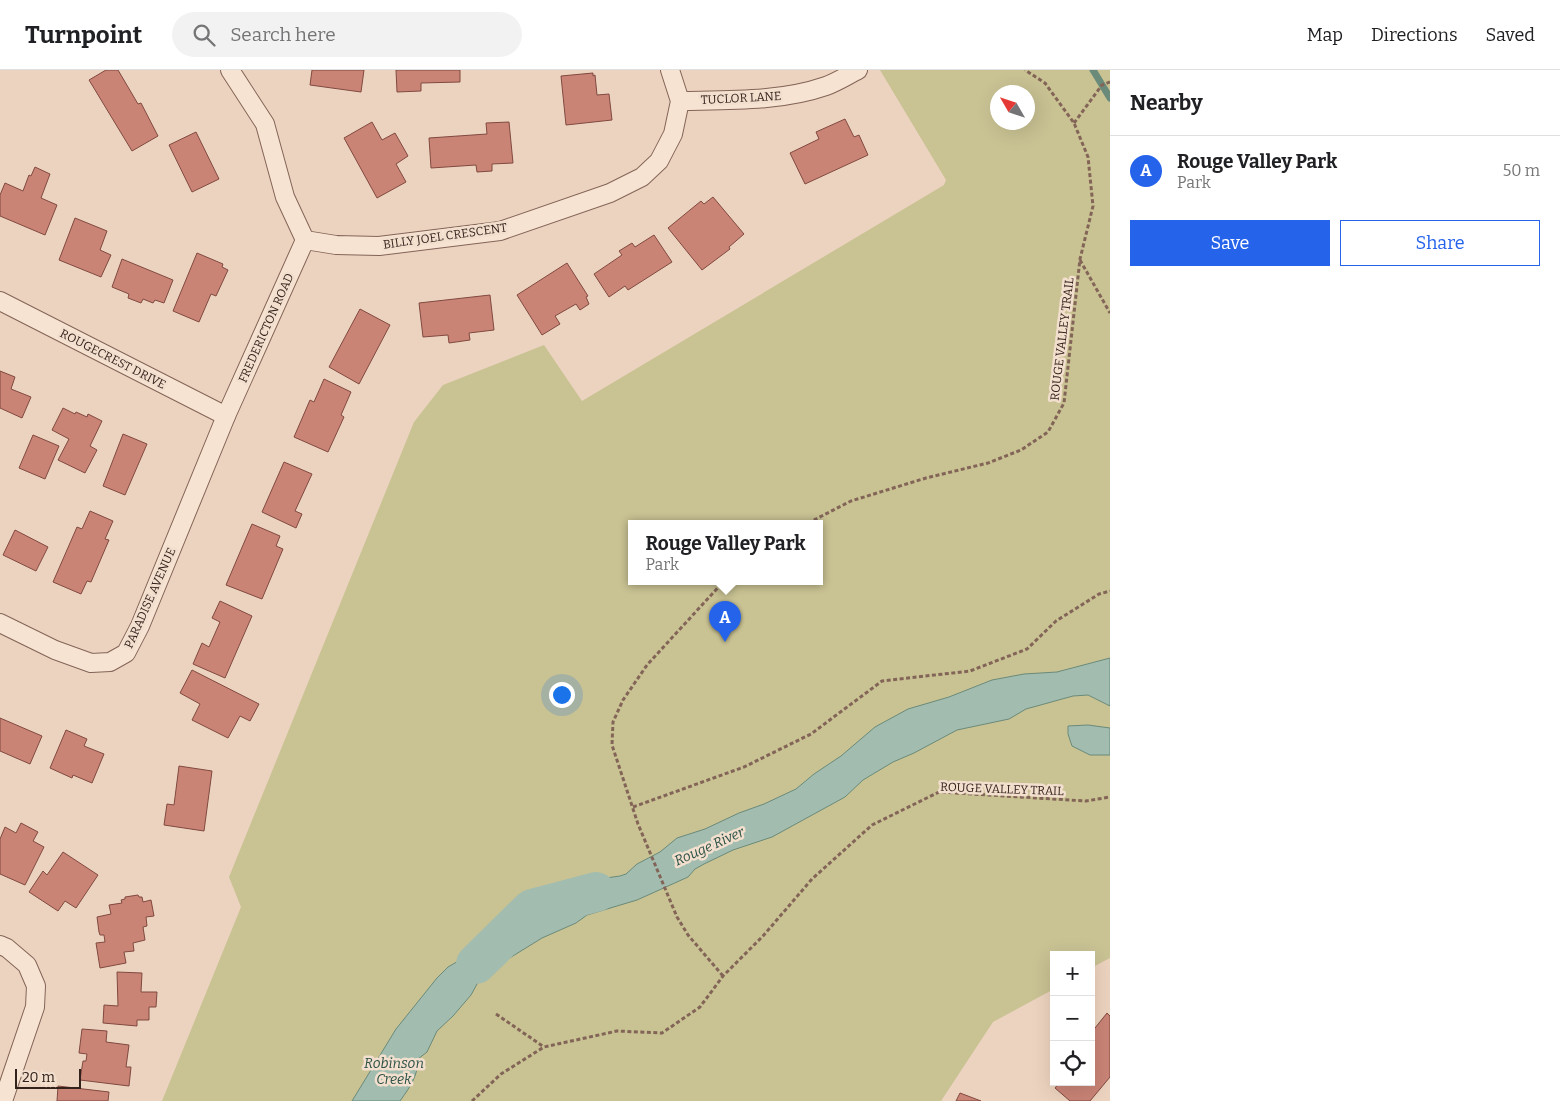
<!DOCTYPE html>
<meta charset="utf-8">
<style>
body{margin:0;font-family:Bitter,serif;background:#f2f2f2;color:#202124}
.controls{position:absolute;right:15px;bottom:15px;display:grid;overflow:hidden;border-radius:0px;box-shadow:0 5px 20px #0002}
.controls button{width:45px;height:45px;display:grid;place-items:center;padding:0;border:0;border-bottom:1px solid #e0e0e0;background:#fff;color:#202124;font:25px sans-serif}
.compass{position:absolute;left:990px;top:15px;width:45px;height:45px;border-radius:50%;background:#fff;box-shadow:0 5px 20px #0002;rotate:309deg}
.scale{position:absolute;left:15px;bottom:12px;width:66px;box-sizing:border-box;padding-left:5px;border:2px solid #33221c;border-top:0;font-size:14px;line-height:18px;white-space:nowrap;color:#33221c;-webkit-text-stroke:4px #f3dfce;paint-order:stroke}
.you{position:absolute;left:561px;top:624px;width:18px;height:18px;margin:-12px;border:4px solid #fff;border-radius:50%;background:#1a73e8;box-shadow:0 0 0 8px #1a73e833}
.badge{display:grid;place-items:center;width:32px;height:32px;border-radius:50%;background:#2563eb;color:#fff;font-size:16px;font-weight:700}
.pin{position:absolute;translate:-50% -41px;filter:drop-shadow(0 1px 2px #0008)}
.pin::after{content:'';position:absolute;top:26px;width:18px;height:15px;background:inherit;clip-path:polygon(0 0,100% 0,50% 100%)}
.popup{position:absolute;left:628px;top:450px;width:195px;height:65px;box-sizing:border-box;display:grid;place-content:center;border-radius:0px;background:#fff;filter:drop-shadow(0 1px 4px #0005);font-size:16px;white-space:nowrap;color:#757577}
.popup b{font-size:19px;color:#202124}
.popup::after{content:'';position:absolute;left:50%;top:100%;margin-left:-10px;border:10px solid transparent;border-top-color:#fff}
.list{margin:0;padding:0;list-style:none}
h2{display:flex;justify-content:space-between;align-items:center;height:65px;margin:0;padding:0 20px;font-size:21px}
h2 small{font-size:16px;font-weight:400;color:#757577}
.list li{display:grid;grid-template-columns:32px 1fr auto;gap:15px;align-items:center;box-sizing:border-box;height:70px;padding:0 20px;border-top:1px solid #e0e0e0}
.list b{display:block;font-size:19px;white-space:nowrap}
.list p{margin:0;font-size:16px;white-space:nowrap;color:#757577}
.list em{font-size:16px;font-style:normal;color:#757577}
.actions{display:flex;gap:10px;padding:15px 20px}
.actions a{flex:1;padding:11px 0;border:1px solid #2563eb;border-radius:0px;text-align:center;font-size:18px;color:#2563eb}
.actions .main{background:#2563eb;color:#fff}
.icon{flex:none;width:28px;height:28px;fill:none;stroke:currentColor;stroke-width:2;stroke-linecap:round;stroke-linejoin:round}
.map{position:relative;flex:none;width:1110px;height:1031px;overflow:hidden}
header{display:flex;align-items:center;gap:30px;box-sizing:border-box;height:70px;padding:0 25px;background:#fff;border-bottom:1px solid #e0e0e0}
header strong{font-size:24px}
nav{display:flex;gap:28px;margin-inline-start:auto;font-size:18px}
.search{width:350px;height:45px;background:#f2f2f2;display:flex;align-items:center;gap:12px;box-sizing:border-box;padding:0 18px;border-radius:28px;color:#757577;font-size:19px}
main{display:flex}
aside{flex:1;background:#fff}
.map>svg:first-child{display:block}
.green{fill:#c9c293;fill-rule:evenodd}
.water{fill:#a2bdaf;stroke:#6a8a7a}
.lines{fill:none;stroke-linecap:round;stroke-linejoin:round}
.stream{stroke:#6a8a7a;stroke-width:7}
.river{stroke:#a2bdaf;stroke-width:40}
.building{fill:#c98476;stroke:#81493f}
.minor-casing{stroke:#836558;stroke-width:20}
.path{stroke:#836558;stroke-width:3;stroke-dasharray:4 2.5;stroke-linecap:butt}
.minor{stroke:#f7e3d1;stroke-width:18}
.labels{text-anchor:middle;stroke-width:5;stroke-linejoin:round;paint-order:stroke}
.street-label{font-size:12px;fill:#33221c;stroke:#f3dfce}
.water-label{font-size:14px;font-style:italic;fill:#2c5247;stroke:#f3dfce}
</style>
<header>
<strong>Turnpoint</strong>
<div class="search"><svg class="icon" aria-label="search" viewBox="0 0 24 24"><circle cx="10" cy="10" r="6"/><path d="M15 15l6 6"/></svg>Search here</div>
<nav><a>Map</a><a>Directions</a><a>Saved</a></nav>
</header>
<main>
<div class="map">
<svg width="1110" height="1031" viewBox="0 0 1110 1031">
<rect width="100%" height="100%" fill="#ecd3bf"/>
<path class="green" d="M880 0H1110V888L1091 898V885H1054V919L993 952 941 1031H162L241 837 229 807 414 352 443 315 544 275 582 331 944 115 946 110ZM998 22H1028V52H998ZM631 453H819V511H631Z"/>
<g class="water">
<path d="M1110 588V636L1088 625 1073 626 1026 639 1009 649 957 660 914 683 893 692 863 710 845 727 772 767 733 780 704 794 695 799 688 807 637 830 587 845 576 853 542 868 482 905 471 925 453 946 437 961 427 982 418 989C418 1006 410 1017 400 1031H352L396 959 437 908 448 897 467 886 480 873 497 867 537 842 551 827 564 821 575 812 585 813 599 806 606 808 620 806 626 804 637 794 660 782 677 768 705 759 739 743 764 734 796 719 814 704 841 686 875 657 908 639 949 627 992 610 1024 604 1057 602Z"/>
<polygon points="1088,655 1110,658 1110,685 1090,685 1072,676 1068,664 1068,656"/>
</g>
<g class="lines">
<polyline class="stream" points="1093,0 1110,28"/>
<polyline class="river" points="476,894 532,839 596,822"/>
</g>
<g class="building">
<polygon points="106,0 118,0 138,34 141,33 158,66 132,81 89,10"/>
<polygon points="312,0 364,0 361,22 310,15"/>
<polygon points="396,0 460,0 460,12 421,13 421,21 397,22"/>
<polygon points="593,3 593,6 595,5 597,25 609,24 612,50 566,55 561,6"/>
<polygon points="845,49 854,67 859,65 868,85 805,114 790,83 819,69 816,62"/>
<polygon points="372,52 382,70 395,63 408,86 396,94 406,112 377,128 344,68"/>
<polygon points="509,52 513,93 492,94 492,101 477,102 476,95 431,98 429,68 487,64 486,53"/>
<polygon points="196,62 219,109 192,122 169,75"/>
<polygon points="35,97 50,104 41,128 57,135 45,165 0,146 0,125 5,113 23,121 29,105 31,106"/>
<polygon points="713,127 744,164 729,177 730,179 702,200 668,158 701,131 704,134"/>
<polygon points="75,148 107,161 100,180 111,185 101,207 59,190"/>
<polygon points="654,165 672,192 628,220 625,216 609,227 594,204 622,185 619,181 632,173 635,177"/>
<polygon points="197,183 223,194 222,197 228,200 216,226 211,224 199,252 173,241"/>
<polygon points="122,189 173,210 164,233 155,230 153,233 143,229 141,233 128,228 129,224 112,217"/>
<polygon points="567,193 588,226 586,227 589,234 580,240 576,234 555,246 560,254 542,265 517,225"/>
<polygon points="490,225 494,260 469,263 470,270 449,273 448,265 423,267 419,233"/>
<polygon points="360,239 390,255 359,314 329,297"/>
<polygon points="0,301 15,307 11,319 31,327 22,348 0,338"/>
<polygon points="324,309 351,322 341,345 344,347 328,382 294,367 310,330 314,332"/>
<polygon points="63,338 75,344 76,342 87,347 88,344 102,351 90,376 97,380 85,403 58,390 69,369 52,360"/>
<polygon points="123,364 147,374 125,425 103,416"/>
<polygon points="33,365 59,376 45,409 19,398"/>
<polygon points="284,392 312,404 295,441 302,444 296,458 262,442"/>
<polygon points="90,441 113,451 105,469 109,470 91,512 87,511 81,524 53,512 77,457 82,459"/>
<polygon points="252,454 280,466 276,476 283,479 262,529 226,515"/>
<polygon points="15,460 48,477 36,501 3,485"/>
<polygon points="220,531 252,546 225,608 193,594 202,573 209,577 220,552 212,548"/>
<polygon points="192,600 259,634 250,651 240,646 228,668 192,650 200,634 180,623"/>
<polygon points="0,648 42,666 30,694 0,681"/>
<polygon points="66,660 87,669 84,676 104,684 92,713 73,705 72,708 50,698"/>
<polygon points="179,696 212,701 204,761 164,755 167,734 174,735"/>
<polygon points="21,753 38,762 33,771 44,777 25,815 0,804 0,769 5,757 16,763"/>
<polygon points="63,782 98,805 76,838 65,831 58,841 29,822 43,801 47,805"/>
<polygon points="138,825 139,827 142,827 143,832 151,830 154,846 146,847 147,856 143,857 145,870 133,873 134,881 124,882 126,893 100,898 96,873 105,872 104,865 100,865 99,862 97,847 111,844 109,835 122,833 121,830 125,829 125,827"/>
<polygon points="117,902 142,903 141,922 157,922 156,937 149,937 149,950 137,950 137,956 103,953 104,935 118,936"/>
<polygon points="1107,943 1110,946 1110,1007 1090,1031 1070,1031 1055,1018 1060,1012 1091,1012 1091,963"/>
<polygon points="82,959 107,961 106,972 129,975 126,997 131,997 129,1016 80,1010 83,991 86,991 87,984 79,983"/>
<polygon points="58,1016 109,1022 108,1031 57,1031"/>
<polygon points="960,1023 981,1031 956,1031"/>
</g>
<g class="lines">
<g class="minor-casing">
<g id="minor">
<polyline points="230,0 265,54 285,127 305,170"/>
<path d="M680 31C728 30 780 32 826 16 837 12 848 5 858 0"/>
<polyline points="305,170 336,175 379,176 500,161 610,123 642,107 659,91 673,64 680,31 670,0"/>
<polyline points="0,231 226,346"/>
<polyline points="0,553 55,580 91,593 110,592 126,583 140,556 226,346 305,170"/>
<polyline points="0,875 7,878 27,895 36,916 35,937 3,1031"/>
</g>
</g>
<g class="path">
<polyline points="1074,53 1102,15 1110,12"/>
<polyline points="1080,190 1110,243"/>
<polyline points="808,453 851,431 926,408 988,393 1021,380 1048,362 1064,333 1080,189 1093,136 1088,87 1074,53 1045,13 1025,0"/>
<polyline points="633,737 744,697 811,664 882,611 970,601 1027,579 1056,551 1099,524 1110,521"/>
<polyline points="723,906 688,865 677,847 638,754 612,675 613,652 623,630 647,595 724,511"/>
<polyline points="496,944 544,977"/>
<polyline points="472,1031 501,1004 544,977 617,961 662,963 700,937 723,906 763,866 812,809 872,755 939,722 1086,731 1110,727"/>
</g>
<use href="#minor" class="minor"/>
</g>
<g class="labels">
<g class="street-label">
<text transform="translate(741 28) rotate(-3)" y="4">TUCLOR LANE</text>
<text transform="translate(445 166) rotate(-8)" y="4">BILLY JOEL CRESCENT</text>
<text transform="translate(266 258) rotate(-66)" y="4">FREDERICTON ROAD</text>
<text transform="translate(1062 269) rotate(-83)" y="4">ROUGE VALLEY TRAIL</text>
<text transform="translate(113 289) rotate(27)" y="4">ROUGECREST DRIVE</text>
<text transform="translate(150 528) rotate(-66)" y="4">PARADISE AVENUE</text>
<text transform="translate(1002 719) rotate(2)" y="4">ROUGE VALLEY TRAIL</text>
</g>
<g class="water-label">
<text transform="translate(709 776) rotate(-24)" y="5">Rouge River</text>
<text x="394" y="998">Robinson<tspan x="394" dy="16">Creek</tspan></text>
</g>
</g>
</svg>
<div class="controls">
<button>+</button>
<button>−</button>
<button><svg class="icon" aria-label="locate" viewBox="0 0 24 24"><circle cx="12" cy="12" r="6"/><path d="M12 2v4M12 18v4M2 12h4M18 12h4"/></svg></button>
</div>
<svg class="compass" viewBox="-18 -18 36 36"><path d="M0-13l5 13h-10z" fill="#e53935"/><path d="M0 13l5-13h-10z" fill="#757577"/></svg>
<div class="scale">20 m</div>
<div class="you"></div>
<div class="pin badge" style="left:725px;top:572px">A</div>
<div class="popup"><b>Rouge Valley Park</b>Park</div>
</div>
<aside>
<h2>Nearby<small></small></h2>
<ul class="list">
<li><span class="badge">A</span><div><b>Rouge Valley Park</b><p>Park</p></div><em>50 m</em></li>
</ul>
<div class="actions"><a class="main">Save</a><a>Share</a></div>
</aside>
</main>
